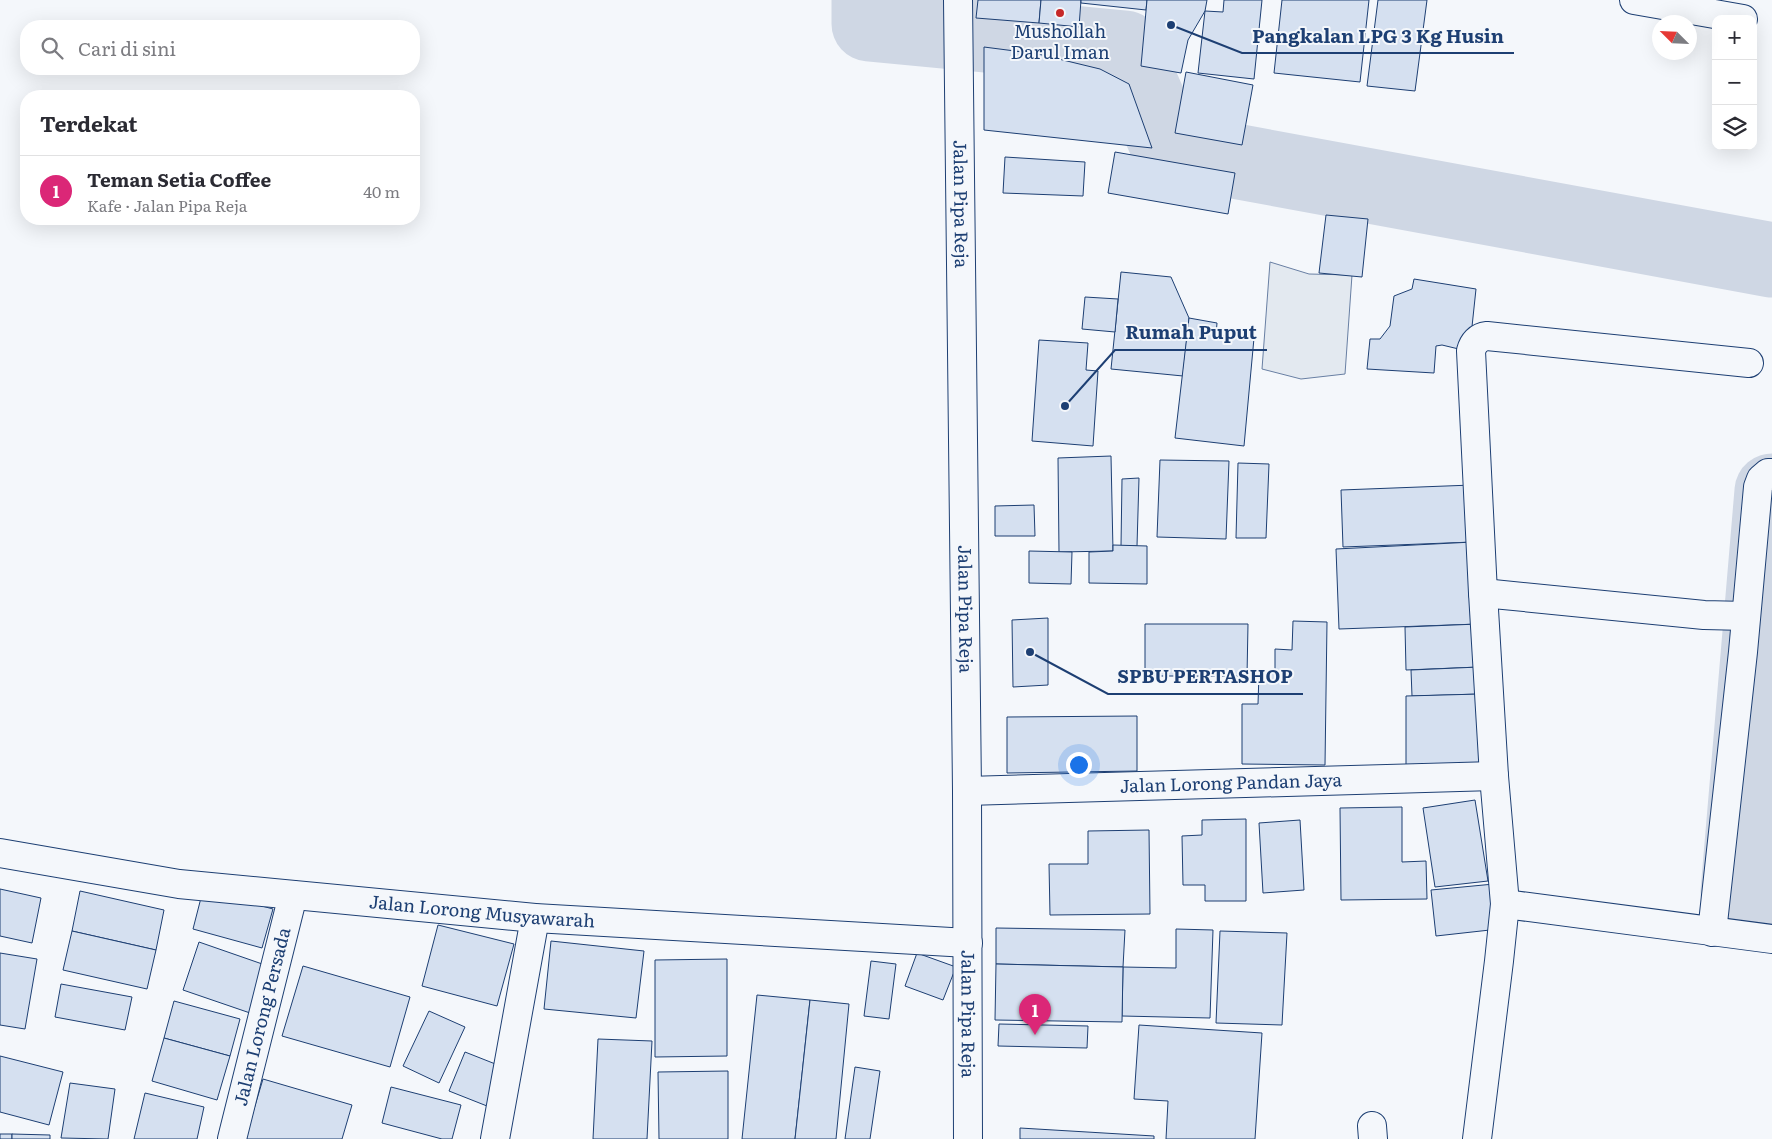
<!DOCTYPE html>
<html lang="id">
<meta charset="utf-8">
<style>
body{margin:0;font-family:Literata,serif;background:#f7f7f7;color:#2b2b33}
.controls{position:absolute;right:15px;top:15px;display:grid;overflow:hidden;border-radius:10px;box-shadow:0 5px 20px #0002}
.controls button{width:45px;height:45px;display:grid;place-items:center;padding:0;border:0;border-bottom:1px solid #e1e1e2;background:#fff;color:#2b2b33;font:25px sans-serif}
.compass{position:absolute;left:1652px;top:15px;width:45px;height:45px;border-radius:50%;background:#fff;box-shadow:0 5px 20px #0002;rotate:294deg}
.you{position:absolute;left:1078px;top:764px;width:18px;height:18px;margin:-12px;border:4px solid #fff;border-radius:50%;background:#1a73e8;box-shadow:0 0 0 8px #1a73e833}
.badge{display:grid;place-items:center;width:32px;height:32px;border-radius:50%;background:#db2777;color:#fff;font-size:16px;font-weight:700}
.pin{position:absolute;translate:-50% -41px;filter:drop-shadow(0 1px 2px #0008)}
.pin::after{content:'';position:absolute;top:26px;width:18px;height:15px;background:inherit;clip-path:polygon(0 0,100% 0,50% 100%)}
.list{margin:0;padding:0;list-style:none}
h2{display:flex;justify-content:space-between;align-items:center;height:65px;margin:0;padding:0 20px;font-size:21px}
h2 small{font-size:16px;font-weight:400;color:#7c7c81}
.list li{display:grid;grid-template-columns:32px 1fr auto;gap:15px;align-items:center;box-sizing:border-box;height:70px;padding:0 20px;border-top:1px solid #e1e1e2}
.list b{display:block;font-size:19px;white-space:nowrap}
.list p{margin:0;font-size:16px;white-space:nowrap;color:#7c7c81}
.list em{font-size:16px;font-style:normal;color:#7c7c81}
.icon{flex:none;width:28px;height:28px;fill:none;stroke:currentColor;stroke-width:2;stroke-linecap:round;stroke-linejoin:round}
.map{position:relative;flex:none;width:1772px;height:1139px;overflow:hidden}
.search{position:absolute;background:#fff;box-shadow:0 5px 20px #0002;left:20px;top:20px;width:400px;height:55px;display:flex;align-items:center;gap:12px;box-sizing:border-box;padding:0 18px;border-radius:20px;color:#7c7c81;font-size:19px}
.panel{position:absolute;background:#fff;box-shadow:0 5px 20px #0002;left:20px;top:90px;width:400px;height:135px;border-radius:20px}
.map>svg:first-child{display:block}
.green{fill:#e3e9f0;stroke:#687fa3}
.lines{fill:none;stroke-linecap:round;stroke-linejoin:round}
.river{stroke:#cfd7e4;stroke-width:75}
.building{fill:#d5e0f0;stroke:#1d3f73}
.minor-casing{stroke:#1d3f73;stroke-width:30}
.tertiary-casing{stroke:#1d3f73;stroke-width:30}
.minor{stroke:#f4f7fb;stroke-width:28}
.tertiary{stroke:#f4f7fb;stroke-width:28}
.poi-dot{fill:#c62828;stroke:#f4f7fb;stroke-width:2}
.labels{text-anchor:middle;stroke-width:4;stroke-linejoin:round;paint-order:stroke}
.poi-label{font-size:18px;fill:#1d3f73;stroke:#f4f7fb}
.street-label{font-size:18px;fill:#1d3f73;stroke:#f4f7fb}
.leader{fill:none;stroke:#1d3f73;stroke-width:2}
.callout-dot{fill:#1d3f73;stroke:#f4f7fb;stroke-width:2}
.callout-label{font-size:19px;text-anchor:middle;font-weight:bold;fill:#1d3f73;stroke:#f4f7fb;stroke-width:4;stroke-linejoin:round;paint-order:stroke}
</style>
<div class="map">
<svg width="1772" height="1139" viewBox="0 0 1772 1139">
<rect width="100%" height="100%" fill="#f4f7fb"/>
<polygon class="green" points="1270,262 1309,274 1352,275 1345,374 1301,379 1262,369"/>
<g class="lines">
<g class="river">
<polyline points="869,0 869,24 1125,48 1169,149 1772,260"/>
<polyline points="1772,491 1738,892 1772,903"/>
</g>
</g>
<g class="building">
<polygon points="978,0 1041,0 1039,23 976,18"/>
<polygon points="1041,0 1081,0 1079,27 1039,23"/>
<polygon points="1081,0 1147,0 1146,10 1081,3"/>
<polygon points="1147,0 1207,0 1205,11 1188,40 1181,73 1141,66"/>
<polygon points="1224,0 1262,0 1254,79 1198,73 1205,11 1223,12"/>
<polygon points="1282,0 1369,0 1360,82 1274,73"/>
<polygon points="1378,0 1427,0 1415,91 1367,86"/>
<polygon points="984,47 1038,54 1100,69 1129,84 1152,148 984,130"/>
<polygon points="1186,72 1253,85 1242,145 1175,133"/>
<polygon points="1115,152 1235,173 1228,214 1108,193"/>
<polygon points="1005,157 1085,162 1083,196 1003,193"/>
<polygon points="1326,215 1368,219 1362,277 1319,273"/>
<polygon points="1121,272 1171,277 1189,318 1183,376 1111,369"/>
<polygon points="1414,279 1476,289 1471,336 1467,351 1442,345 1436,346 1434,373 1367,369 1370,339 1380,339 1390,326 1394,296 1412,289"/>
<polygon points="1085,297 1118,299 1115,332 1082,329"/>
<polygon points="1189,318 1217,323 1216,335 1254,338 1244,446 1175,438"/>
<polygon points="1039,340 1088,343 1086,370 1098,371 1093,446 1032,441"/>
<polygon points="1111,456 1113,551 1059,552 1058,458"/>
<polygon points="1160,460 1229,461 1226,539 1157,537"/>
<polygon points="1238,463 1269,464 1266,538 1236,538"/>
<polygon points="1139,478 1137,546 1121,546 1122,479"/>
<polygon points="1472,485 1473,542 1343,547 1341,490"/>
<polygon points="1034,505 1035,536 995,536 995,506"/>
<polygon points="1473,542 1478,624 1339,629 1336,549"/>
<polygon points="1113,545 1147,546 1147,584 1089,583 1089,552 1113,551"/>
<polygon points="1029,551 1072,552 1071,584 1029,583"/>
<polygon points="1048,618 1048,685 1013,687 1012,620"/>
<polygon points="1293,621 1327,622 1325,765 1242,764 1242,704 1258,704 1259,673 1275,673 1275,649 1292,650"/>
<polygon points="1145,624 1248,624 1247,676 1145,676"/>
<polygon points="1478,624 1479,667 1406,670 1405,627"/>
<polygon points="1479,667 1480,694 1412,696 1411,670"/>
<polygon points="1480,694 1482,767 1406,767 1406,696"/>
<polygon points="1137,716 1137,771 1007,773 1007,717"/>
<polygon points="1475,800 1488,881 1435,887 1423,808"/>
<polygon points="1402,807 1402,862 1426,861 1427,899 1341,900 1340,808"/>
<polygon points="1246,819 1246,901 1205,901 1205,885 1183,885 1182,836 1202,835 1202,820"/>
<polygon points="1300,820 1304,890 1263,893 1259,823"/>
<polygon points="1149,830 1150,914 1050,915 1049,864 1088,864 1088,831"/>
<polygon points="1494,884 1499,929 1436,936 1431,890"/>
<polygon points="0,889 41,898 32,943 0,936"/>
<polygon points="203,890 273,909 262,948 193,929"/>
<polygon points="80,891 164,910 156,950 72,931"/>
<polygon points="438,925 514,944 497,1006 422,986"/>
<polygon points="996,928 1125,930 1123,967 996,964"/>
<polygon points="1176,929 1213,930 1210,1018 1122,1016 1123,967 1176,968"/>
<polygon points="72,931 156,950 147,989 63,970"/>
<polygon points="1220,931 1287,933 1282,1025 1216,1023"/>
<polygon points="551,941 644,951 636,1018 544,1009"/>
<polygon points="199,942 268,966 253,1014 183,990"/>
<polygon points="0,953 37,959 25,1029 0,1025"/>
<polygon points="917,953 956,967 943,1000 905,986"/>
<polygon points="727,959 727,1056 655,1057 655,960"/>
<polygon points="871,961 896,964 889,1019 864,1016"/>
<polygon points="996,964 1123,967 1122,1022 995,1020"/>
<polygon points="303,966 410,997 390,1067 282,1036"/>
<polygon points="61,984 132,997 125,1030 55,1017"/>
<polygon points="757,995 810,1000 795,1139 742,1139"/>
<polygon points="810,1000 849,1004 836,1139 795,1139"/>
<polygon points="174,1001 240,1019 230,1056 164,1038"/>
<polygon points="429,1011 465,1027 439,1083 403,1066"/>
<polygon points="999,1024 1088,1026 1087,1048 998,1046"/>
<polygon points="1139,1025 1262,1033 1255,1139 1166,1139 1168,1101 1134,1099"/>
<polygon points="164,1038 230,1056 217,1100 152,1081"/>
<polygon points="598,1039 652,1041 647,1139 593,1139"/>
<polygon points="465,1052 503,1067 487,1106 449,1091"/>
<polygon points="0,1056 63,1072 49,1125 0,1112"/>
<polygon points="855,1067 880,1071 870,1139 845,1139"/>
<polygon points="728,1071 728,1139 659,1139 658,1072"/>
<polygon points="263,1079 352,1105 342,1139 245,1139"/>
<polygon points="70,1083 115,1089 108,1139 61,1138"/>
<polygon points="391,1087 461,1105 452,1139 442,1139 382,1123"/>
<polygon points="145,1093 204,1107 197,1139 134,1139"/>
<polygon points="1020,1128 1154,1136 1154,1139 1020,1139"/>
<rect x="0" y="1134" width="12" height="5"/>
<polygon points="12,1134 50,1135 50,1139 12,1139"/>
</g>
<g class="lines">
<g class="minor-casing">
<g id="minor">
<polyline points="1634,0 1743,19"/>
<polyline points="1483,593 1704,615 1746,616"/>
<path id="s1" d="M967 791 1494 776"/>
<path id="s2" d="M0 853 179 884 535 918 968 943"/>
<polyline points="1505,904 1772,939"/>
<polyline points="1712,932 1743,652 1758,487 1761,479 1768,473 1772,473"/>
<polyline points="1372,1126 1373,1139"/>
<path id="s3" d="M232 1139 293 895"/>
<polyline points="495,1139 535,918"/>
<path d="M1477 1139 1499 961 1505 904 1494 776 1483 593 1471 351C1473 343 1478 337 1487 336L1749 363"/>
</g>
</g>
<g class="tertiary-casing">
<g id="tertiary">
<path id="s4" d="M958 0 967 791 968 1139"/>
</g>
</g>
<use href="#minor" class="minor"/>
<use href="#tertiary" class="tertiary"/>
</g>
<circle class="poi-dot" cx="1060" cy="13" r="5"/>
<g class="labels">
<g class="poi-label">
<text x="1060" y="38">Mushollah<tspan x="1060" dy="21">Darul Iman</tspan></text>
</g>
<g class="street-label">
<text dy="6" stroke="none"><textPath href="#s4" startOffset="204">Jalan Pipa Reja</textPath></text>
<text dy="6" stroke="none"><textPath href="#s4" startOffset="609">Jalan Pipa Reja</textPath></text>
<text dy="6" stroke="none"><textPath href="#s1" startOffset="264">Jalan Lorong Pandan Jaya</textPath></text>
<text dy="6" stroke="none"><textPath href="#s2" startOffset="486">Jalan Lorong Musyawarah</textPath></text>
<text dy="6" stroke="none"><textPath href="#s4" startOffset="1014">Jalan Pipa Reja</textPath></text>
<text dy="6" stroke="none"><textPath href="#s3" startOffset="126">Jalan Lorong Persada</textPath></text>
</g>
</g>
<path class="leader" d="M1171 25L1242 53H1514M1065 406L1115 350H1267M1030 652L1108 694H1303"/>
<g class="callout-dot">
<circle cx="1171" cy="25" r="5"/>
<circle cx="1065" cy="406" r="5"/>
<circle cx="1030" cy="652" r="5"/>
</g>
<g class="callout-label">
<text x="1378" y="43">Pangkalan LPG 3 Kg Husin</text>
<text x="1191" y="339">Rumah Puput</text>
<text x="1205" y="683">SPBU PERTASHOP</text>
</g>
</svg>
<div class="controls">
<button>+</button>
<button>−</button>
<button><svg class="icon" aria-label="layers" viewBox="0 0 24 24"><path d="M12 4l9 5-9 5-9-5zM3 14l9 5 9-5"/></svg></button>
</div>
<svg class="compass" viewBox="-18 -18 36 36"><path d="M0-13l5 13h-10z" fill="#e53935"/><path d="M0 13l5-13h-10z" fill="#7c7c81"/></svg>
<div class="you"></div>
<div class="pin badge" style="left:1035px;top:1035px">1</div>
<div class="search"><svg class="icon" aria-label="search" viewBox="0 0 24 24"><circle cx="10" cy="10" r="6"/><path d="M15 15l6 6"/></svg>Cari di sini</div>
<section class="panel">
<h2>Terdekat<small></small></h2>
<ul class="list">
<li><span class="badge">1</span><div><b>Teman Setia Coffee</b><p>Kafe · Jalan Pipa Reja</p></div><em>40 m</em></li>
</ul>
</section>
</div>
